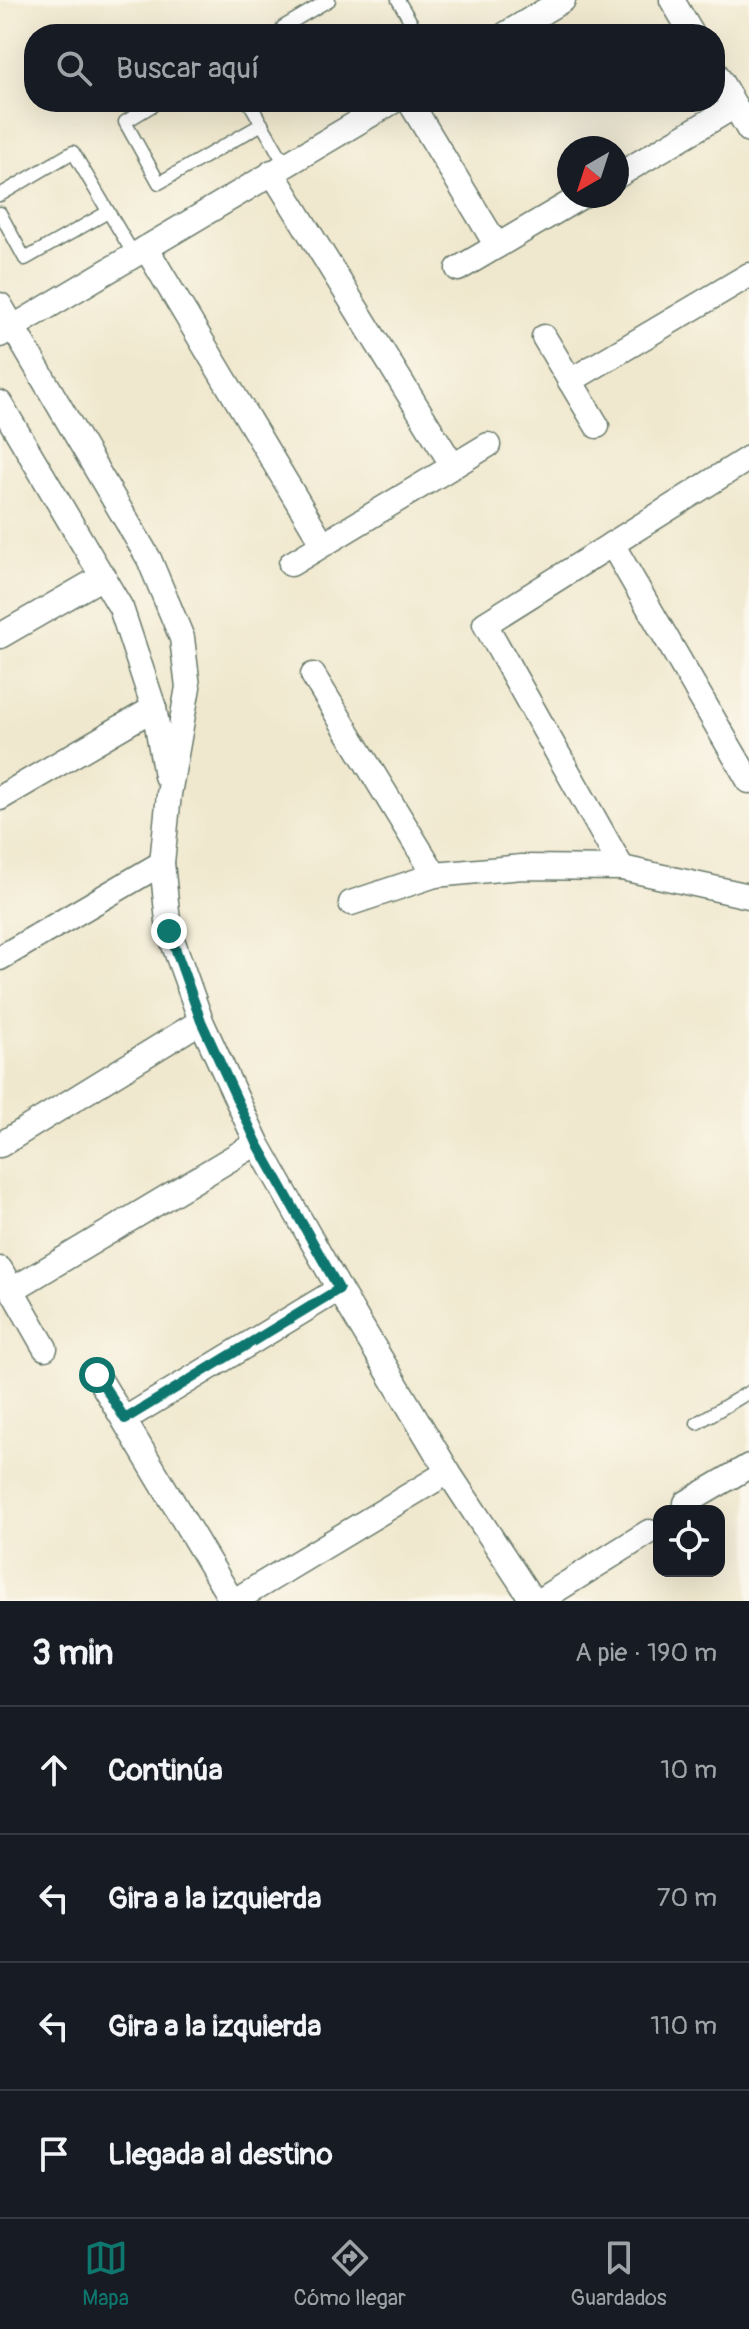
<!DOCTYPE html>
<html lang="es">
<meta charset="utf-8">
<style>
body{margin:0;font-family:Pangolin,sans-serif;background:#20242c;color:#f1f3f6}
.controls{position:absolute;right:24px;bottom:24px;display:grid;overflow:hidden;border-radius:16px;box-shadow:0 8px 32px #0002}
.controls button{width:72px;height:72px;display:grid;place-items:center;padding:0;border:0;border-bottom:2px solid #363941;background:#171b24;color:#f1f3f6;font:40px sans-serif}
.compass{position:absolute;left:557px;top:136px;width:72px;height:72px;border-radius:50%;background:#171b24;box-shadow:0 8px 32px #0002;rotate:219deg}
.stop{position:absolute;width:24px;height:24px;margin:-18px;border:6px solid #0f766e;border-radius:50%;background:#fff}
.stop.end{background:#0f766e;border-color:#fff;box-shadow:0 2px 8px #0008}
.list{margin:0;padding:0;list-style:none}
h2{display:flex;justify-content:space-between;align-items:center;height:104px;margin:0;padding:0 32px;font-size:34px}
h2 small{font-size:26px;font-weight:400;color:#9ea1a6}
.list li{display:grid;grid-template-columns:52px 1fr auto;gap:24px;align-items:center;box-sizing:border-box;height:128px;padding:0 32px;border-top:2px solid #363941}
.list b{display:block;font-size:30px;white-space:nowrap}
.list em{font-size:26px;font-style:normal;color:#9ea1a6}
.icon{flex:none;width:44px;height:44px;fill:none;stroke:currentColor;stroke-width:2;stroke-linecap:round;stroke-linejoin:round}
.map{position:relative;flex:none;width:749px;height:1601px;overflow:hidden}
.search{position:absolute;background:#171b24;box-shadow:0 8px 32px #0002;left:24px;right:24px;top:24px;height:88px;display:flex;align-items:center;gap:20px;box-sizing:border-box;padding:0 28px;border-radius:32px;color:#9ea1a6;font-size:30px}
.sheet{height:616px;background:#171b24}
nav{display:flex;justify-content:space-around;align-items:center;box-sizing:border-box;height:112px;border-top:2px solid #363941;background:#171b24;font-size:22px;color:#9ea1a6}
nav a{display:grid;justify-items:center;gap:4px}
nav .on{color:#0f766e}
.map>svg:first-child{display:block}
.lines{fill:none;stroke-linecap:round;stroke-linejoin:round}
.lane-casing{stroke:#68796a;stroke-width:15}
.street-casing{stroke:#68796a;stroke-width:27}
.lane{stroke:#fff;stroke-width:12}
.street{stroke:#fff;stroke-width:24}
.route{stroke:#0f766e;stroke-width:10}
</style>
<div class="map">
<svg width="749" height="1601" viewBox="0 0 749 1601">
<rect width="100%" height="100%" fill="#fbf7ec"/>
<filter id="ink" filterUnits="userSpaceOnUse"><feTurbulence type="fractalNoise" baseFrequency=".0125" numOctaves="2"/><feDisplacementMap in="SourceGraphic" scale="16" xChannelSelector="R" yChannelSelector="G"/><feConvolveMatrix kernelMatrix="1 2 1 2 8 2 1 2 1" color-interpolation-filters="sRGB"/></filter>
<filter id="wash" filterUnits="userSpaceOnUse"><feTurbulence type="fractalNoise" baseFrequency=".006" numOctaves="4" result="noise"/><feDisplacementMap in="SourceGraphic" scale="32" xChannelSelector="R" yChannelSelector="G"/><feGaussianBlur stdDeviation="1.8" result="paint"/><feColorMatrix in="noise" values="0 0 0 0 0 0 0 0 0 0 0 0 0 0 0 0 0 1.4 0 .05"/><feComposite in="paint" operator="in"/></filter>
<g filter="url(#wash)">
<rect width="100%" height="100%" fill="#f0e8ce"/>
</g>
<g filter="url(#ink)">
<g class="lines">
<g class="lane-casing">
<g id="lane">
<polyline points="398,0 418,34"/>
<polyline points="287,34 283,27 329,0"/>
<polyline points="158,102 125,122 159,183 262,124"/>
<polyline points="249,102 285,164"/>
<polyline points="0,195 73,152 134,255"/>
<polyline points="0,213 25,259 108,212"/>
<polyline points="697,1423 749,1392"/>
</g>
</g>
<g class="street-casing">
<g id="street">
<polyline points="672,0 692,34"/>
<polyline points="506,34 563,0"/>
<polyline points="715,72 749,130"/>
<polyline points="410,102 497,246"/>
<polyline points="272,172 453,466"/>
<polyline points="617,176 735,106"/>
<polyline points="146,248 323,544"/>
<polyline points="458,269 582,196"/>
<polyline points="0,305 149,559 182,638 188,687 169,794 162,863 169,931 201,1021 257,1143 339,1289 448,1472 533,1601"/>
<polyline points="0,335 392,102"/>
<polyline points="544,337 597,426"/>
<polyline points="570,381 749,275"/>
<polyline points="0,403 121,608 154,708 166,776"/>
<polyline points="612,544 749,781"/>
<polyline points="291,564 488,445"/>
<polyline points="0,636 104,576"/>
<polyline points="313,675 435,875"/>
<polyline points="0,798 154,708"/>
<polyline points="622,868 485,624 749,458"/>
<polyline points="351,903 435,875 522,867 622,868 749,896"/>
<polyline points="0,958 162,863"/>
<polyline points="0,1145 201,1021"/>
<polyline points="0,1269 45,1348"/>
<polyline points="12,1290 257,1143"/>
<polyline points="97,1375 232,1601"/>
<polyline points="125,1419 339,1289"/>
<polyline points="686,1503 749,1466"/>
<polyline points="234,1601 448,1472"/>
<polyline points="539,1601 649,1532"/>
</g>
</g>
<use href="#lane" class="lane"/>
<use href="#street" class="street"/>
</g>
</g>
<g class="lines" filter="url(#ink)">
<polyline class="route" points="97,1375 125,1419 339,1289 257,1143 201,1021 169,931"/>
</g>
</svg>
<div class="controls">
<button><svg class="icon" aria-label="locate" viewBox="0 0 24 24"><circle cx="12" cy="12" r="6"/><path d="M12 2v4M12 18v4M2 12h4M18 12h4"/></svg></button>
</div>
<svg class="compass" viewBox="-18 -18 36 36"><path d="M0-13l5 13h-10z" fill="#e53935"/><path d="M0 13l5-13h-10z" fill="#9ea1a6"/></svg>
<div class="stop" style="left:97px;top:1375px"></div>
<div class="stop end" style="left:169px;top:931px"></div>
<div class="search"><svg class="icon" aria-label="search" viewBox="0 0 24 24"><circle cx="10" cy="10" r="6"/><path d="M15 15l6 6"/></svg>Buscar aquí</div>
</div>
<section class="sheet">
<h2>3 min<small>A pie · 190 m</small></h2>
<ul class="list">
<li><svg class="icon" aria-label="ahead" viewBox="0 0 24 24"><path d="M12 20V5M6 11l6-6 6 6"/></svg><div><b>Continúa</b></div><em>10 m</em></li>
<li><svg class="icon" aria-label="left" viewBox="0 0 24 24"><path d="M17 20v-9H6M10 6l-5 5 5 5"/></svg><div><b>Gira a la izquierda</b></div><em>70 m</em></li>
<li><svg class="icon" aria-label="left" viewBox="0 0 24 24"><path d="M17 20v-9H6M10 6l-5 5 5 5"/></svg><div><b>Gira a la izquierda</b></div><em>110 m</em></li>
<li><svg class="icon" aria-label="arrive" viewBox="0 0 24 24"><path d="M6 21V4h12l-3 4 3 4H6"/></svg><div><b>Llegada al destino</b></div></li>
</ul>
</section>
<nav>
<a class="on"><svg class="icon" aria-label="map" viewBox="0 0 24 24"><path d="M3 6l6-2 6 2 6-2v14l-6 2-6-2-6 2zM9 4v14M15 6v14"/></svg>Mapa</a>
<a><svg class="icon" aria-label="directions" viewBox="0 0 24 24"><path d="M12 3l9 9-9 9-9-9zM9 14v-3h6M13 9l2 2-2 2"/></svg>Cómo llegar</a>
<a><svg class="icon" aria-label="saved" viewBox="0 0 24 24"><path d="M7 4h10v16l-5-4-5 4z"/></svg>Guardados</a>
</nav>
